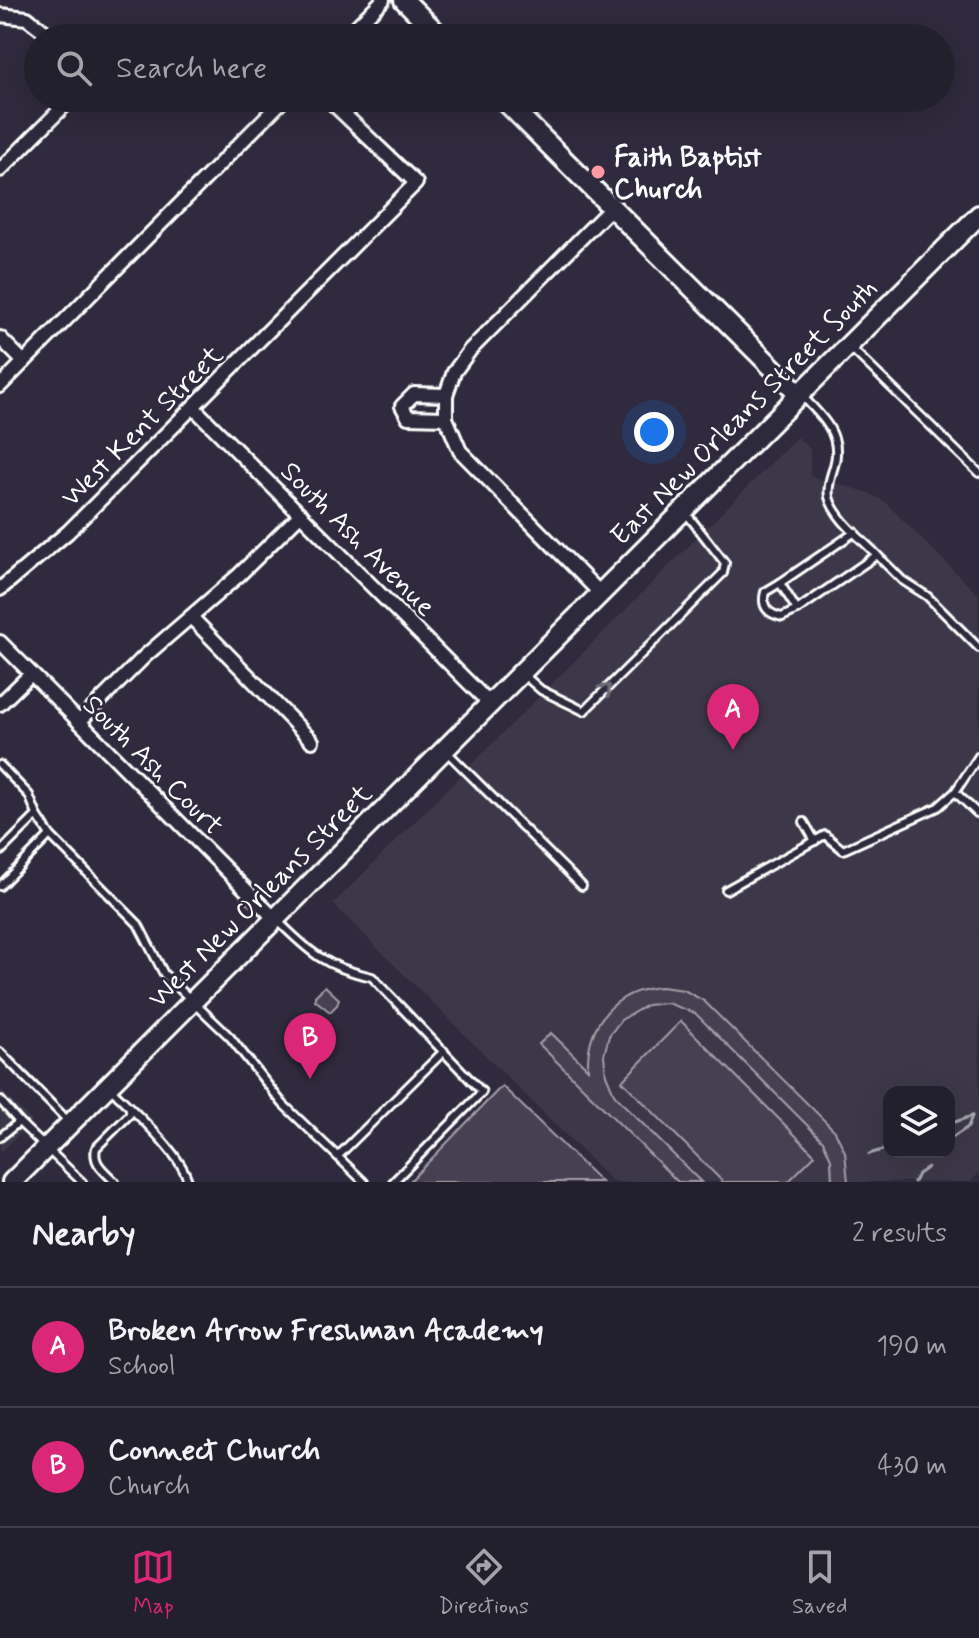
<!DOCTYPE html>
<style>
body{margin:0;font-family:Mynerve,sans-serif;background:#2f2d3a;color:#f1f3f6}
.controls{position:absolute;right:24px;bottom:24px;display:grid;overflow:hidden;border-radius:16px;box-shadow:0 8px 32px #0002}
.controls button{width:72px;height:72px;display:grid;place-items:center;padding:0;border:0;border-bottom:2px solid #403e4a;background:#23202e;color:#f1f3f6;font:40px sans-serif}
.you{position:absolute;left:654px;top:432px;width:28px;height:28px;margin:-20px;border:6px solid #fff;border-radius:50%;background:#1a73e8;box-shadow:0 0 0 12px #1a73e833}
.badge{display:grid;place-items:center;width:52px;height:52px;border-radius:50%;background:#db2777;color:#fff;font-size:26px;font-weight:700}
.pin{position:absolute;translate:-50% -66px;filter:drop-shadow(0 2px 4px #0008)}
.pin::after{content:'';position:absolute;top:42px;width:28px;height:24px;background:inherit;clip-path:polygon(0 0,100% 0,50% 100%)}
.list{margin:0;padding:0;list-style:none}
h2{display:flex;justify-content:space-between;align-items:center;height:104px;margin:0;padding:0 32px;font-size:34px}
h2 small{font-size:26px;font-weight:400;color:#a3a3aa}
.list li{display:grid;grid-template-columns:52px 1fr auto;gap:24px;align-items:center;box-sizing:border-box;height:120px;padding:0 32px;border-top:2px solid #403e4a}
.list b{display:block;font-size:30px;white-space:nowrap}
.list p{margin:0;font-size:26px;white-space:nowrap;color:#a3a3aa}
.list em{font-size:26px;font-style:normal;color:#a3a3aa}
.icon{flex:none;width:44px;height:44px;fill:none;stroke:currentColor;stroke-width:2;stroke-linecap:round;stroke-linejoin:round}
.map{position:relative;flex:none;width:979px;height:1182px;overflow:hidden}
.search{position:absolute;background:#23202e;box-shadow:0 8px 32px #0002;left:24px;right:24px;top:24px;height:88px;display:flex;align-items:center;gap:20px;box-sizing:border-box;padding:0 28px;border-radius:44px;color:#a3a3aa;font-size:30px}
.sheet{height:344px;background:#23202e}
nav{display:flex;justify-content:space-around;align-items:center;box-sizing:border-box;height:112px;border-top:2px solid #403e4a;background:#23202e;font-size:22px;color:#a3a3aa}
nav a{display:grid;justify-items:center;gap:4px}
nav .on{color:#db2777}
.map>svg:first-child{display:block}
.built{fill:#3c3749;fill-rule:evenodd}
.green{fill:#464152;stroke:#a2a0a8;stroke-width:2}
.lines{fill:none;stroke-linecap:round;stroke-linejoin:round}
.stream{stroke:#a7a6ad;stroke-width:3}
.lane-casing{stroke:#fff;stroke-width:12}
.street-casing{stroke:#fff;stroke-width:18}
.secondary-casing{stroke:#fff;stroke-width:24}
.lane{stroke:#2f2a3d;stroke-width:6}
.street{stroke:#2f2a3d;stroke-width:12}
.secondary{stroke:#2f2a3d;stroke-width:18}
.oneway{stroke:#6d6a77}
.poi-dot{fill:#ff9aa2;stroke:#2f2a3d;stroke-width:3}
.labels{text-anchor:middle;stroke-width:6;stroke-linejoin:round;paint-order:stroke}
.poi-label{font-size:28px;font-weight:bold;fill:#fff;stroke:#2f2a3d;text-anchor:start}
.street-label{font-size:28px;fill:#fff;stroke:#2f2a3d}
</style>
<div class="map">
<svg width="979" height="1182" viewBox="0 0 979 1182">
<rect width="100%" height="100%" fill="#2f2a3d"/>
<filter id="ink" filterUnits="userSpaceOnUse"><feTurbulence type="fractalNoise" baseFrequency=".0125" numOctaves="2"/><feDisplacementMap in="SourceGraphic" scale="16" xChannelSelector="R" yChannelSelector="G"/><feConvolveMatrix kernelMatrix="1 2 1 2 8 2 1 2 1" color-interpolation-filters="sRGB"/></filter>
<g filter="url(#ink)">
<g class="built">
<path d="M797 437 810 449V476L867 492 885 502 979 596V1173L970 1182H613L333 904ZM889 1092H949V1152H889Z"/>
<polygon points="0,1089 32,1121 0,1153"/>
</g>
<g class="green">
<polygon points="325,986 339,999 337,1005 330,1012 315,1000 315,996"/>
<path d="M661 987 684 990 704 1001 835 1131 845 1152 848 1182H832L831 1159 823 1141 695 1013 667 1003 647 1005 621 1020 609 1036 604 1055 606 1075 614 1094 626 1107 701 1182H678L539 1044 551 1033 588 1069C586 1024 615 990 661 987Z"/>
<polygon points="681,1021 815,1155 788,1182 723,1182 622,1081"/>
<polygon points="502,1086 601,1182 409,1182"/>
</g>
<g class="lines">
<g class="stream">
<polyline points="949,1124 972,1116"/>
<polyline points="949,1140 968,1127 972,1116"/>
<polyline points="869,1154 889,1148"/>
<polyline points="937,1155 940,1152"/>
<polyline points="914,1182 918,1174 928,1167"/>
</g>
<g class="lane-casing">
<g id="lane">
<polyline points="851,348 979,473"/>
<path d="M803 397C823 417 843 436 834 466 831 476 827 487 829 497 835 519 862 539 877 555L797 610 780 583 855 532"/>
<polyline points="877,555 902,580 927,596 979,648"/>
<path d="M780 583 765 592C761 607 768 614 782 617L797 610"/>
<polyline points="524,675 541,690 584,711 723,573 725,563 686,513"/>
<polyline points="447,752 582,886"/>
<polyline points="0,765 29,795 37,815 50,835 138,924 164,974 230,1037 283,1104 364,1182"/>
<polyline points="955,792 977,813"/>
<polyline points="804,822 815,841"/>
<polyline points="0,852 37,815"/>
<polyline points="0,886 50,835"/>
<polyline points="726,890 825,835 843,850 938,807 955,792 979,756"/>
<path d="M276 919C309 952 325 967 372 977L482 1092 393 1182"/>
<polyline points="0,1052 68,1121"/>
<path d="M110 1088C131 1109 183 1155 188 1182"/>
<polyline points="0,1100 19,1122 82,1182"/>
<polyline points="0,1137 19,1122"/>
<polyline points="338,1156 444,1051"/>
<path d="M115 1182C105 1171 92 1164 96 1148L130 1114V1108"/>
</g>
</g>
<g class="street-casing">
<g id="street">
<polyline points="0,15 27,18 53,38"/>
<polyline points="345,38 383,0"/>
<polyline points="0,170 72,98"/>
<polyline points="0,338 24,362"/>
<polyline points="0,386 285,98"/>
<polyline points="446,395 446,418 460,451 600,593"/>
<polyline points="194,408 490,704"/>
<polyline points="446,418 408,417 402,406 414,394 446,395 454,372 470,350 612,207"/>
<polyline points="0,589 68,532 416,183 327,98"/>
<polyline points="191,617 312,741"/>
<polyline points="0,642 275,919"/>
<polyline points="0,704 31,674"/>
<polyline points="79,722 145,656 239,575 301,514"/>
</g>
</g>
<g class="secondary-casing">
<g id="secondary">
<polyline points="404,0 442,38"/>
<polyline points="502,98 799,394"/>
<polyline points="12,1182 979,215"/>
</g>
</g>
<use href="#lane" class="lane"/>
<use href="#street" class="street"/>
<use href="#secondary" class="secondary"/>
</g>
<defs><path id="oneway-chevron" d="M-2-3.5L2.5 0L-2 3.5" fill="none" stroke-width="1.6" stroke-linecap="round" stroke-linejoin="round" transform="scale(2)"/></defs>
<use class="oneway" href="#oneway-chevron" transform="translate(606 689) rotate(-46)"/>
</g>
<circle class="poi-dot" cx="598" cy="172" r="8"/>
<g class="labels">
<g class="poi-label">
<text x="614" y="166">Faith Baptist<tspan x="614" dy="32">Church</tspan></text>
</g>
<g class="street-label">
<text transform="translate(743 411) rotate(-45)" y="10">East New Orleans Street South</text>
<text transform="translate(141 425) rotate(-45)" y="10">West Kent Street</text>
<text transform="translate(359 538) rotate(45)" y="10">South Ash Avenue</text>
<text transform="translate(154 764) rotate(45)" y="10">South Ash Court</text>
<text transform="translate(259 895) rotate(-45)" y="10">West New Orleans Street</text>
</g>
</g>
</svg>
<div class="controls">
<button><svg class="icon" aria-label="layers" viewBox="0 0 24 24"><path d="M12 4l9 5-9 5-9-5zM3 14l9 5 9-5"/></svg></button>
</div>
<div class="you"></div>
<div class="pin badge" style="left:733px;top:750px">A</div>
<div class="pin badge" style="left:310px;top:1079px">B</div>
<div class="search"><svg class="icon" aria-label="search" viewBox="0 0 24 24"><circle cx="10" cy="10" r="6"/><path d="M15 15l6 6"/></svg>Search here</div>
</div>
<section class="sheet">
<h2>Nearby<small>2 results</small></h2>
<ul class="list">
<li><span class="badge">A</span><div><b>Broken Arrow Freshman Academy</b><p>School</p></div><em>190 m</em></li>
<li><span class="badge">B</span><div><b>Connect Church</b><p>Church</p></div><em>430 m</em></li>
</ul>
</section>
<nav>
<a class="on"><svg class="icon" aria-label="map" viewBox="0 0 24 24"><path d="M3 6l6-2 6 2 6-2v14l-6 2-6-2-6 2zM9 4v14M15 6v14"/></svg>Map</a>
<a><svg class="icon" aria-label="directions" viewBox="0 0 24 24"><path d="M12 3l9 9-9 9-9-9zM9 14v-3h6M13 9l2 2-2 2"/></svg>Directions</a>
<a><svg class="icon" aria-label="saved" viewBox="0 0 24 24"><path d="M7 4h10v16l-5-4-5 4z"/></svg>Saved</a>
</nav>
